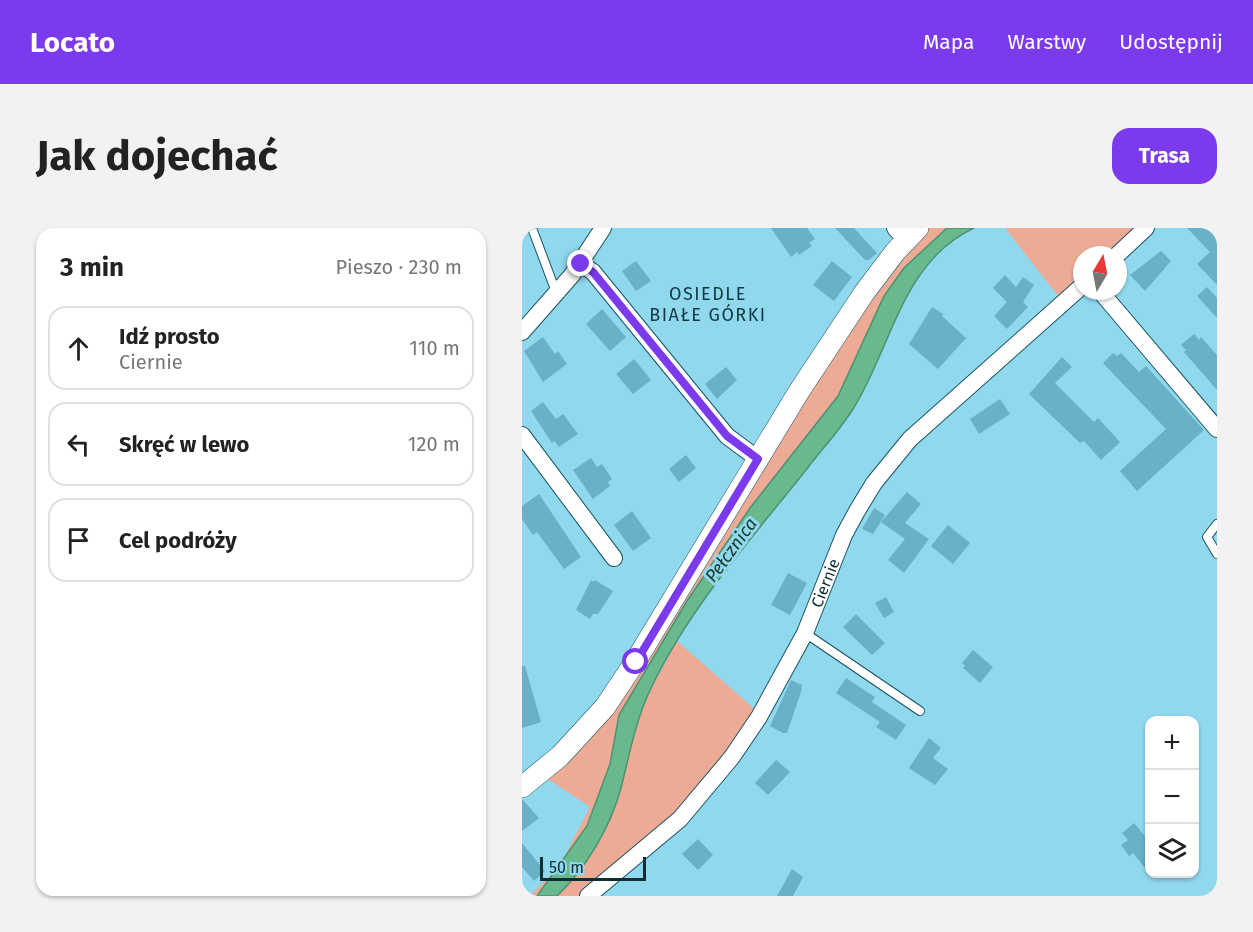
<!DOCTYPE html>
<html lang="pl">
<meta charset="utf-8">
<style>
body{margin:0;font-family:"Fira Sans",sans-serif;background:#f2f2f2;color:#222}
.controls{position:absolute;right:18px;bottom:18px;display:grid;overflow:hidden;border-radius:12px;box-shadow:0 2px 4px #0004}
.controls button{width:54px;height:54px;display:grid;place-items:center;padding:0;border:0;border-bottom:2px solid #e0e0e0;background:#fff;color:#222;font:30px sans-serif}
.compass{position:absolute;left:551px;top:18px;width:54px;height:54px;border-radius:50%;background:#fff;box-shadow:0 2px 4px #0004;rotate:10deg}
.scale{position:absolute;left:18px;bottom:15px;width:106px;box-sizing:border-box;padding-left:6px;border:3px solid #0e2d35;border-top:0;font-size:16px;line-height:21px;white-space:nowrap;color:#0e2d35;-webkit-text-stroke:4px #90d8ee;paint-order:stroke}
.stop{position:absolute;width:18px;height:18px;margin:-14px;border:4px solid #7c3aed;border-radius:50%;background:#fff}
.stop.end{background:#7c3aed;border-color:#fff;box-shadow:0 2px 6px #0008}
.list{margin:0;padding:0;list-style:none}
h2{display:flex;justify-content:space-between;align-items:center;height:78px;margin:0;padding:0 24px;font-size:26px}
h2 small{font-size:20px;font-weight:400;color:#767676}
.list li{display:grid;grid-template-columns:39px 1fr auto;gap:18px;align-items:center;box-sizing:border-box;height:84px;margin:0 12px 12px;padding:0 12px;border:2px solid #e0e0e0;border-radius:18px}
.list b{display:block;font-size:22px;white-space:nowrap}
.list p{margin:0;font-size:20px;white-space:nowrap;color:#767676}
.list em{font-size:20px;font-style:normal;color:#767676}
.icon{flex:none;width:33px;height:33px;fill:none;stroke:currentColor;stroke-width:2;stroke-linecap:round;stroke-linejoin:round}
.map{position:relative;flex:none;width:695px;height:668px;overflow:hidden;border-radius:18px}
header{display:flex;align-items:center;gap:36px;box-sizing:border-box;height:84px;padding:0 30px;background:#7c3aed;color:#fff}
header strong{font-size:28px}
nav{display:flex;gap:33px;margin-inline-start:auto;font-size:21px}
.intro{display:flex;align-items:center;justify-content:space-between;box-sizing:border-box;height:144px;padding:0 36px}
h1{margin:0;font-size:42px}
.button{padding:15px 27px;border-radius:18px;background:#7c3aed;color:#fff;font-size:21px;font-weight:700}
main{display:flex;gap:36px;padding:0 36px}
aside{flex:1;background:#fff;border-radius:18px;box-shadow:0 2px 4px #0004}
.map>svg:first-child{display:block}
.green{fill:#edab96}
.water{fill:#68ba8d;stroke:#4d9073;stroke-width:1.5}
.building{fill:#69b1c6}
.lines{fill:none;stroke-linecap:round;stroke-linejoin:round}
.service-casing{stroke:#195261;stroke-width:10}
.minor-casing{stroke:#195261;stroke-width:18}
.tertiary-casing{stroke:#195261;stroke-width:22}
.service{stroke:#fff;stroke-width:8}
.minor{stroke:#fff;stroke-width:16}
.tertiary{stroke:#fff;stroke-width:21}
.route{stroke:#7c3aed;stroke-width:8}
.labels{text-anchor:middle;stroke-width:6;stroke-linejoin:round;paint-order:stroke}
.street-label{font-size:16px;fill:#0e2d35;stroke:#90d8ee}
.neighbourhood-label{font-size:18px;letter-spacing:1.5px;fill:#123943;stroke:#90d8ee}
.water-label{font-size:18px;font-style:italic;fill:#183c29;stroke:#90d8ee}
</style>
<header>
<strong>Locato</strong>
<nav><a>Mapa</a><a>Warstwy</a><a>Udostępnij</a></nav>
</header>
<div class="intro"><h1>Jak dojechać</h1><a class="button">Trasa</a></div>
<main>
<aside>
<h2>3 min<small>Pieszo · 230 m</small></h2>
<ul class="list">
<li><svg class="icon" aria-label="ahead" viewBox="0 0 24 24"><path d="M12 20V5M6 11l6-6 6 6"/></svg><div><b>Idź prosto</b><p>Ciernie</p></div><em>110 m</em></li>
<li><svg class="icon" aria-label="left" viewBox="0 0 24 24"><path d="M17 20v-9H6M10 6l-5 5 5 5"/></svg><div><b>Skręć w lewo</b></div><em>120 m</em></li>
<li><svg class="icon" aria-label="arrive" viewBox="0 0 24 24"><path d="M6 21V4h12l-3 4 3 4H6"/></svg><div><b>Cel podróży</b></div></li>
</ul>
</aside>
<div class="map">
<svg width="695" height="668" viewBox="0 0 695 668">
<rect width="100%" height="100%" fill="#90d8ee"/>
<g class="green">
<polygon points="406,0 425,0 382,40 362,68 316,168 228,280 165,373 97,487 88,536 65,598 15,668 8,668 38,637 68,579 26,551 42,533 348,68"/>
<polygon points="483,0 614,0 583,27 560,27 560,48 537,69"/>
<polygon points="155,413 235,483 170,571 58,668 35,668 70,625 99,560 112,500 131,457"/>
</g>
<path class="water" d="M425 0H452C380 33 369 121 331 181 318 202 299 222 284 242 230 310 169 378 131 456 114 490 108 524 99 560 88 600 65 639 35 668H15L65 598 88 536 97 487 165 373 228 280 316 168 362 68 382 40Z"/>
<g class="building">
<polygon points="249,0 285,0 293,11 287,15 290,18 277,27 275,24 269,29"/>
<polygon points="313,0 332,0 355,25 347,32 343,32"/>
<polygon points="665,0 695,0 695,57 675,36 688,24"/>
<polygon points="639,23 649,33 623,63 608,47"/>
<polygon points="114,33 129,53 114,63 100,43"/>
<polygon points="310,33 330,49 312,73 291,57"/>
<polygon points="483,47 494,59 501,49 512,57 501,74 506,79 485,101 472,88 485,74 471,60"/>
<polygon points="685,59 695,70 695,90 675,68"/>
<polygon points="410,79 421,86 420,88 444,110 416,141 387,116"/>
<polygon points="80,81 104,109 88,123 64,96"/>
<polygon points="672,106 677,112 679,109 695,127 695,162 662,124 664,122 659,117"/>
<polygon points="21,109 33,126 36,123 45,136 21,154 2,123"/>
<polygon points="591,125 595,128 599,125 617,144 624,138 682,202 615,263 598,243 644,201 581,135"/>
<polygon points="540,129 550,139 533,155 572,194 576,190 598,214 579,232 562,213 558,215 507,166"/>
<polygon points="112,131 129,152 111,166 94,146"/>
<polygon points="204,139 215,152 195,171 183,156"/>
<polygon points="478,171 488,186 457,206 448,191"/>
<polygon points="21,174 34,191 41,186 56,206 37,219 32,213 30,215 9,183"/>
<polygon points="164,227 174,240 157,254 147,241"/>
<polygon points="69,230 75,239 80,236 90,251 86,254 88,258 71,271 51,242"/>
<polygon points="385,264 399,276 383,295 407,311 382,345 366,332 383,311 359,294"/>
<polygon points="17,266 59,329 42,341 15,304 11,307 0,291 0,278"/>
<polygon points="352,280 363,287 351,306 340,301"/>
<polygon points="110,283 129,310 111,323 92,297"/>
<polygon points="426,297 448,315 431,336 409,318"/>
<polygon points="266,345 285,355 268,387 249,377"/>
<polygon points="69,352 72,354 73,352 91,363 76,386 71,386 68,391 54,382"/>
<polygon points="364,369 372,384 362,390 353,375"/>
<polygon points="334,386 363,415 350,427 321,399"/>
<polygon points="451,422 471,439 458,455 441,440 443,438 440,435"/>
<polygon points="0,438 3,438 19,494 0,500"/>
<polygon points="324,450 353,469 350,474 384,497 374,512 354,499 358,494 314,465"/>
<polygon points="269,452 280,457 279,464 265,505 261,505 248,498"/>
<polygon points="407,510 419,520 411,530 426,541 413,557 387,540"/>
<polygon points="254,532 268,544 246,567 233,555"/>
<polygon points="0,571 17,590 0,603"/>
<polygon points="612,595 627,613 627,645 611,625 607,628 599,617 606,612 600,605"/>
<polygon points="176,611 191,627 176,642 160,626"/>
<polygon points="0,615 23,643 12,653 0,639"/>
<polygon points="270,641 281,649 271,668 255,668"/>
</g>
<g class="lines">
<g class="service-casing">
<g id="service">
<polyline points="10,0 34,64"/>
<polyline points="695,296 685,309 695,326"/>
<polyline points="283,405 398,483"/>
</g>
</g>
<g class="minor-casing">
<g id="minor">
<polyline points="373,0 384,12"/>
<polyline points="595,27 624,0"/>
<polyline points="59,36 71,44 205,208 236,231"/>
<polyline points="578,63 695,201"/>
<polyline points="0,104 50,47 81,0"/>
<polyline points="0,207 92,330"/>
<path id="s1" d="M66 668 158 591 210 529 237 489 283 405 322 307 335 283 352 255 388 211 560 58"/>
</g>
</g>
<g class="tertiary-casing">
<polyline id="tertiary" points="0,559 38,528 83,479 113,434 276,165 342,65 373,24 396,0"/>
</g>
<use href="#service" class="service"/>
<use href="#minor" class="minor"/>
<use href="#tertiary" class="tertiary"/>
</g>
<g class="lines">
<polyline class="route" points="59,36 71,44 205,208 236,231 114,434"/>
</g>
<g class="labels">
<g class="street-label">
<text dy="6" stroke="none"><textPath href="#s1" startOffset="399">Ciernie</textPath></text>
</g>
<g class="neighbourhood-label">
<text x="186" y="72">OSIEDLE<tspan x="186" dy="21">BIAŁE GÓRKI</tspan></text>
</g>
<g class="water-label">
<text transform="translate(209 322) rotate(-54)" y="6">Pełcznica</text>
</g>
</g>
</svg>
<div class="controls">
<button>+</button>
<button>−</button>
<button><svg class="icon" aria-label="layers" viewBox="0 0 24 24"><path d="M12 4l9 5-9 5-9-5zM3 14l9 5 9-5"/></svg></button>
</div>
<svg class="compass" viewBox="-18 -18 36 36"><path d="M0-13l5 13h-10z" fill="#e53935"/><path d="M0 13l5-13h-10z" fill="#767676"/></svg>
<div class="scale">50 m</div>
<div class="stop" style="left:114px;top:434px"></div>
<div class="stop end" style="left:59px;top:36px"></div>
</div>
</main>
